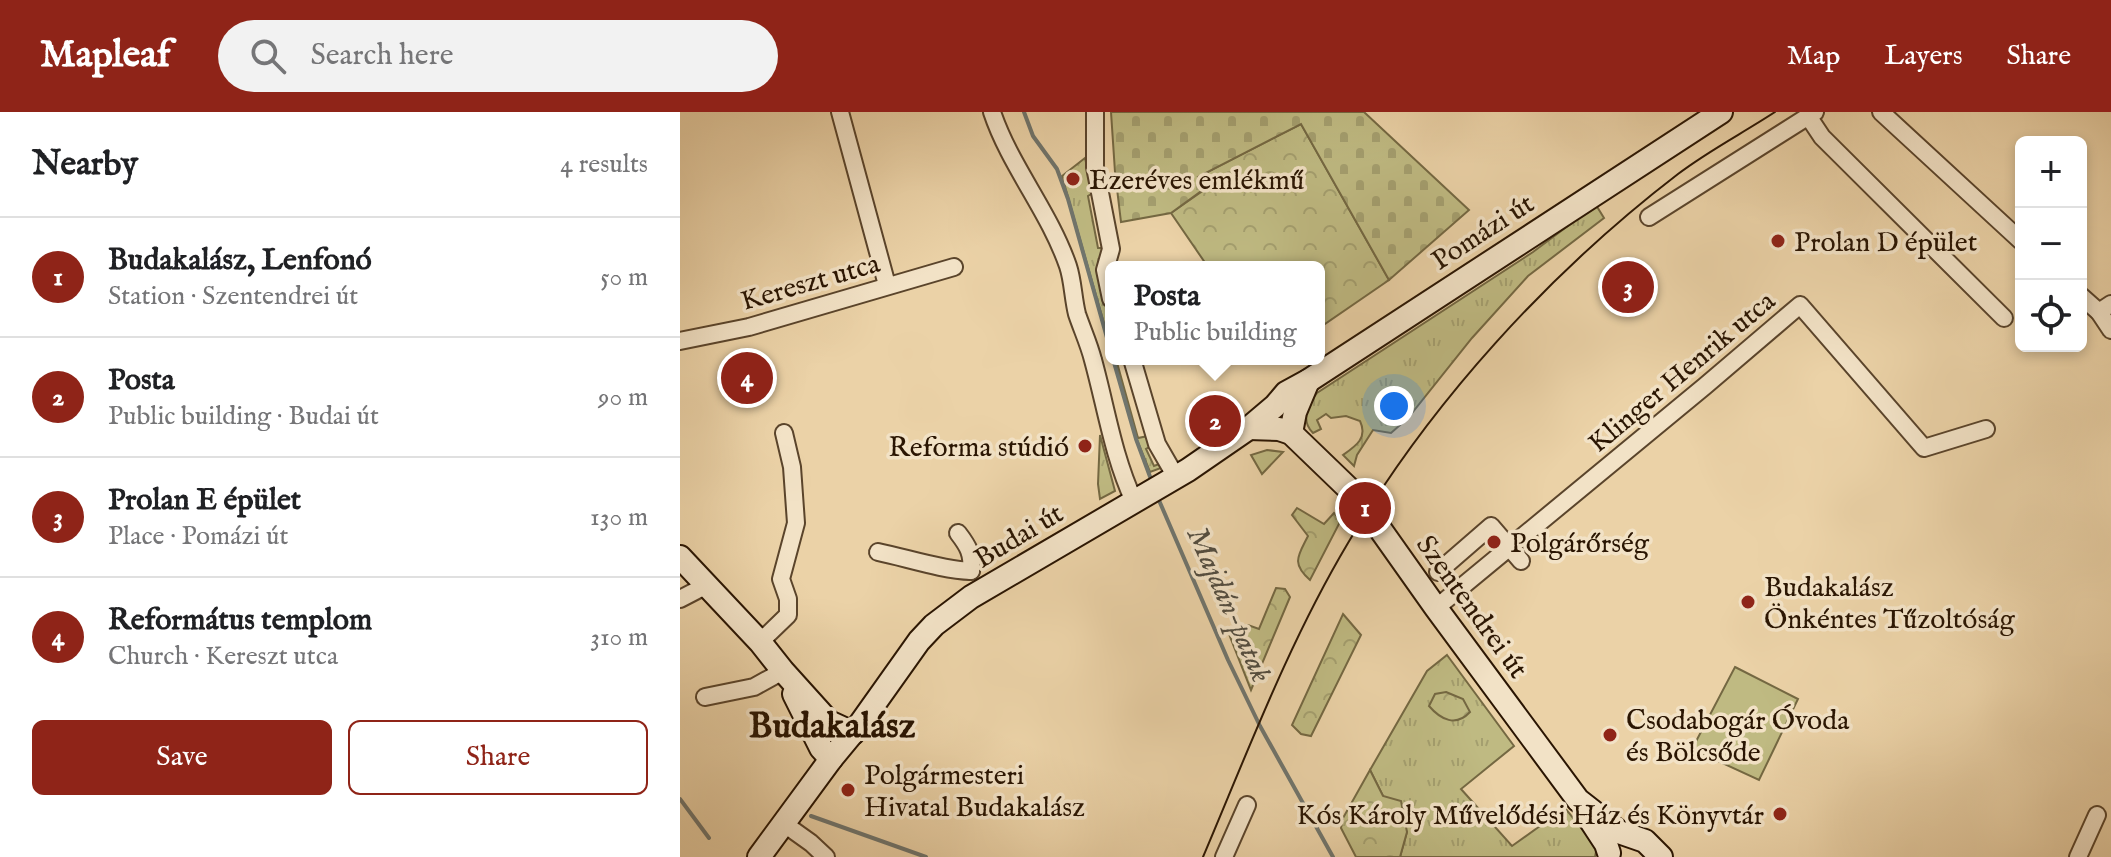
<!DOCTYPE html>
<meta charset="utf-8">
<style>
body{margin:0;font-family:"IM FELL English",serif;background:#f2f2f2;color:#202124}
.controls{position:absolute;right:24px;top:24px;display:grid;overflow:hidden;border-radius:12px;box-shadow:0 4px 12px #0003}
.controls button{width:72px;height:72px;display:grid;place-items:center;padding:0;border:0;border-bottom:2px solid #e0e0e0;background:#fff;color:#202124;font:40px sans-serif}
.you{position:absolute;left:714px;top:294px;width:28px;height:28px;margin:-20px;border:6px solid #fff;border-radius:50%;background:#1a73e8;box-shadow:0 0 0 12px #1a73e833}
.badge{display:grid;place-items:center;width:52px;height:52px;border-radius:50%;background:#8f2418;color:#fff;font-size:26px;font-weight:700}
.pin{position:absolute;translate:-50% -50%;border:4px solid #fff;box-shadow:0 2px 8px #0006}
.popup{position:absolute;left:425px;top:149px;width:220px;height:104px;box-sizing:border-box;display:grid;place-content:center;border-radius:12px;background:#fff;filter:drop-shadow(0 2px 6px #0005);font-size:26px;white-space:nowrap;color:#757577}
.popup b{font-size:30px;color:#202124}
.popup::after{content:'';position:absolute;left:50%;top:100%;margin-left:-16px;border:16px solid transparent;border-top-color:#fff}
.list{margin:0;padding:0;list-style:none}
h2{display:flex;justify-content:space-between;align-items:center;height:104px;margin:0;padding:0 32px;font-size:34px}
h2 small{font-size:26px;font-weight:400;color:#757577}
.list li{display:grid;grid-template-columns:52px 1fr auto;gap:24px;align-items:center;box-sizing:border-box;height:120px;padding:0 32px;border-top:2px solid #e0e0e0}
.list b{display:block;font-size:30px;white-space:nowrap}
.list p{margin:0;font-size:26px;white-space:nowrap;color:#757577}
.list em{font-size:26px;font-style:normal;color:#757577}
.actions{display:flex;gap:16px;padding:24px 32px}
.actions a{flex:1;padding:18px 0;border:2px solid #8f2418;border-radius:12px;text-align:center;font-size:28px;color:#8f2418}
.actions .main{background:#8f2418;color:#fff}
.icon{flex:none;width:44px;height:44px;fill:none;stroke:currentColor;stroke-width:2;stroke-linecap:round;stroke-linejoin:round}
.map{position:relative;flex:none;width:1431px;height:745px;overflow:hidden}
header{display:flex;align-items:center;gap:48px;box-sizing:border-box;height:112px;padding:0 40px;background:#8f2418;color:#fff}
header strong{font-size:38px}
nav{display:flex;gap:44px;margin-inline-start:auto;font-size:28px}
.search{width:560px;height:72px;background:#f2f2f2;display:flex;align-items:center;gap:20px;box-sizing:border-box;padding:0 28px;border-radius:44px;color:#757577;font-size:30px}
main{display:flex}
aside{flex:1;background:#fff}
.map>svg:first-child{display:block}
.grass{fill:url(#grass-tufts);stroke:#746842;stroke-width:2}
.forest{fill:url(#forest-crowns);stroke:#746842;stroke-width:2}
.cemetery{fill:url(#cemetery-stones);stroke:#746842;stroke-width:2}
.garden{fill:#bfba82;stroke:#746842;stroke-width:2}
.lines{fill:none;stroke-linecap:round;stroke-linejoin:round}
.stream{stroke:#70756d;stroke-width:4}
.minor-casing{stroke:#5a442b;stroke-width:20}
.secondary-casing{stroke:#2a1502;stroke-width:26}
.minor{stroke:#f2e2c6;stroke-width:16}
.secondary{stroke:#f2e2c6;stroke-width:22}
.tram{stroke:#2a1502;stroke-width:2}
.poi-dot{fill:#8f2418;stroke:#f2e2c6;stroke-width:3}
.labels{text-anchor:middle;stroke-width:7;stroke-linejoin:round;paint-order:stroke}
.poi-label{font-size:28px;fill:#2a1502;stroke:#f2e2c6;text-anchor:start}
.street-label{font-size:28px;fill:#2a1502;stroke:#f2e2c6}
.water-label{font-size:30px;font-style:italic;fill:#534d40;stroke:#f2e2c6}
.district-label{font-size:36px;font-weight:bold;fill:#2a1502;stroke:#f2e2c6}
</style>
<header>
<strong>Mapleaf</strong>
<div class="search"><svg class="icon" aria-label="search" viewBox="0 0 24 24"><circle cx="10" cy="10" r="6"/><path d="M15 15l6 6"/></svg>Search here</div>
<nav><a>Map</a><a>Layers</a><a>Share</a></nav>
</header>
<main>
<aside>
<h2>Nearby<small>4 results</small></h2>
<ul class="list">
<li><span class="badge">1</span><div><b>Budakalász, Lenfonó</b><p>Station · Szentendrei út</p></div><em>50 m</em></li>
<li><span class="badge">2</span><div><b>Posta</b><p>Public building · Budai út</p></div><em>90 m</em></li>
<li><span class="badge">3</span><div><b>Prolan E épület</b><p>Place · Pomázi út</p></div><em>130 m</em></li>
<li><span class="badge">4</span><div><b>Református templom</b><p>Church · Kereszt utca</p></div><em>310 m</em></li>
</ul>
<div class="actions"><a class="main">Save</a><a>Share</a></div>
</aside>
<div class="map">
<svg width="1431" height="745" viewBox="0 0 1431 745">
<defs>
<pattern id="grass-tufts" width="24" height="20" patternUnits="userSpaceOnUse" patternTransform="scale(2)"><rect width="24" height="20" fill="#bfba82"/><path d="M3 7l-1-3M5 7V3M7 7l1-3M15 17l-1-3M17 17v-4M19 17l1-3" fill="none" stroke="#a49f6f"/></pattern>
<pattern id="forest-crowns" width="20" height="18" patternUnits="userSpaceOnUse" patternTransform="scale(2)"><rect width="20" height="18" fill="#bfba82"/><path d="M2 6a3 3 0 1 1 6 0M12 15a3 3 0 1 1 6 0" fill="none" stroke="#a49f6f"/></pattern>
<pattern id="cemetery-stones" width="16" height="16" patternUnits="userSpaceOnUse" patternTransform="scale(2)"><rect width="16" height="16" fill="#bfba82"/><path d="M2 7V4a2 2 0 0 1 4 0v3zM10 15v-3a2 2 0 0 1 4 0v3z" fill="#a49f6f"/></pattern>
</defs>
<rect width="100%" height="100%" fill="#ebd2a7"/>
<filter id="stains"><feTurbulence type="fractalNoise" baseFrequency=".0025" numOctaves="4"/><feColorMatrix values="0 0 0 0 .2 0 0 0 0 .09 0 0 0 0 .02 0 0 0 .5 -.17"/></filter>
<radialGradient id="worn" r=".72"><stop offset=".6" stop-color="#630" stop-opacity="0"/><stop offset="1" stop-color="#630" stop-opacity=".3"/></radialGradient>
<g class="grass">
<polygon points="405,46 413,81 408,84 418,136 424,136 418,158 428,204 431,210 431,236 382,64"/>
<path d="M916 93 924 106 848 164 792 226 728 306 711 321 693 318 677 343 674 354 663 343C676 334 688 326 680 309L666 304 651 306 646 302 637 308 641 317 633 321C620 308 628 293 637 281L853 140Z"/>
<polygon points="434,247 436,247 458,326 468,324 471,334 466,337 474,354 479,352 481,356 470,360 457,328"/>
<polygon points="420,323 435,379 420,387 418,372"/>
<polygon points="587,338 603,340 582,362 571,343"/>
<polygon points="767,543 834,634 781,677 832,734 885,696 917,735 915,745 720,745 727,720 703,684 690,658 747,559"/>
</g>
<g class="forest">
<polygon points="621,12 709,168 639,216 639,155 528,155 491,101 524,78 517,65"/>
<path d="M617 396 644 412 654 401 661 408 630 468C611 451 618 444 628 424L612 403Z"/>
<polygon points="596,476 605,477 610,485 571,578 547,517 568,513 579,517"/>
<polygon points="663,502 681,523 631,624 621,622 612,613"/>
<path d="M766 580 783 587 790 600C776 615 761 608 749 594L755 582Z"/>
<polygon points="690,658 703,684 721,689 727,720 720,745 676,745 661,716 663,706"/>
</g>
<polygon class="cemetery" points="431,0 684,0 789,98 709,168 621,12 518,65 524,77 491,101 441,110 435,60"/>
<polygon class="garden" points="1055,555 1118,587 1079,668 1012,637"/>
<g class="lines">
<g class="stream">
<polyline points="344,0 353,24 377,57 388,87 431,240"/>
<polyline points="433,247 456,327 472,370"/>
<polyline points="478,386 548,548 580,614 653,745"/>
<polyline points="0,687 29,726"/>
<polyline points="131,704 246,745"/>
</g>
<g class="minor-casing">
<g id="minor">
<polyline points="160,0 207,173"/>
<path d="M312 0C330 54 369 99 388 154 393 169 393 186 397 202 402 217 409 232 413 248 426 295 433 344 454 389"/>
<polyline points="415,0 415,55 431,137 425,158 431,187"/>
<polyline points="1201,0 1341,129"/>
<polyline points="1128,4 1142,25 1324,206"/>
<polyline points="969,105 1135,0"/>
<polyline points="1401,184 1419,200 1431,192"/>
<polyline points="1419,200 1431,218"/>
<polyline points="0,229 69,215 274,155"/>
<polyline points="452,247 477,332 496,365"/>
<path d="M278 421C288 434 293 442 291 459"/>
<path d="M198 440C227 446 262 458 291 459"/>
<polyline points="758,460 811,414 841,449"/>
<polyline points="0,487 27,473"/>
<polyline points="756,496 1025,274 1120,193 1244,336 1306,317"/>
<polyline points="80,530 108,503 108,487 101,467 116,411 112,355 104,321"/>
<polyline points="25,585 74,575 103,559"/>
<polyline points="103,711 131,731 146,745"/>
<polyline points="544,745 567,693"/>
<polyline points="1398,745 1417,703"/>
</g>
</g>
<g class="secondary-casing">
<g id="secondary">
<polyline points="569,316 599,317 611,321 667,375 688,400 756,496 898,688 939,720 965,729 981,745"/>
<polyline points="611,321 615,300 628,269"/>
<polyline points="0,445 80,530 103,559 149,610 173,621"/>
<polyline points="114,582 141,636 151,647"/>
<polyline points="907,703 926,732 929,741"/>
<polyline points="79,745 151,647 180,612 239,529 254,513 291,485 508,358 569,316 595,294 606,281 628,269 1041,0"/>
</g>
</g>
<use href="#minor" class="minor"/>
<use href="#secondary" class="secondary"/>
<path class="tram" d="M523 745C568 639 609 530 668 431 750 291 869 161 998 62 1028 39 1063 21 1095 0"/>
</g>
<g class="poi-dot">
<circle cx="393" cy="67" r="8"/>
<circle cx="1098" cy="129" r="8"/>
<circle cx="405" cy="334" r="8"/>
<circle cx="814" cy="430" r="8"/>
<circle cx="1068" cy="490" r="8"/>
<circle cx="930" cy="623" r="8"/>
<circle cx="168" cy="678" r="8"/>
<circle cx="1100" cy="702" r="8"/>
</g>
<g class="labels">
<g class="poi-label">
<text x="409" y="77">Ezeréves emlékmű</text>
<text x="1114" y="139">Prolan D épület</text>
<text x="389" y="344" text-anchor="end">Reforma stúdió</text>
<text x="830" y="440">Polgárőrség</text>
<text x="1084" y="484">Budakalász<tspan x="1084" dy="32">Önkéntes Tűzoltóság</tspan></text>
<text x="946" y="617">Csodabogár Óvoda<tspan x="946" dy="32">és Bölcsőde</tspan></text>
<text x="184" y="672">Polgármesteri<tspan x="184" dy="32">Hivatal Budakalász</tspan></text>
<text x="1084" y="712" text-anchor="end">Kós Károly Művelődési Ház és Könyvtár</text>
</g>
<g class="street-label">
<text transform="translate(802 119) rotate(-33)" y="10">Pomázi út</text>
<text transform="translate(130 169) rotate(-16)" y="10">Kereszt utca</text>
<text transform="translate(1001 259) rotate(-40)" y="10">Klinger Henrik utca</text>
<text transform="translate(338 423) rotate(-31)" y="10">Budai út</text>
<text transform="translate(793 494) rotate(54)" y="10">Szentendrei út</text>
</g>
<g class="water-label">
<text transform="translate(550 492) rotate(66)" y="10">Majdán-patak</text>
</g>
<g class="district-label">
<text x="152" y="625">Budakalász</text>
</g>
</g>
<rect width="100%" height="100%" filter="url(#stains)"/>
<rect width="100%" height="100%" fill="url(#worn)"/>
</svg>
<div class="controls">
<button>+</button>
<button>−</button>
<button><svg class="icon" aria-label="locate" viewBox="0 0 24 24"><circle cx="12" cy="12" r="6"/><path d="M12 2v4M12 18v4M2 12h4M18 12h4"/></svg></button>
</div>
<div class="you"></div>
<div class="pin badge" style="left:685px;top:396px">1</div>
<div class="pin badge" style="left:535px;top:309px">2</div>
<div class="popup"><b>Posta</b>Public building</div>
<div class="pin badge" style="left:948px;top:175px">3</div>
<div class="pin badge" style="left:67px;top:266px">4</div>
</div>
</main>
